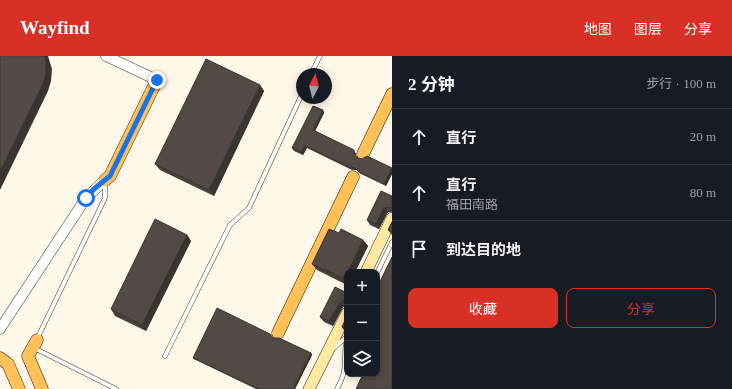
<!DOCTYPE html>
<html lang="zh">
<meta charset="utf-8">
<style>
body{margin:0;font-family:"Times New Roman","Noto Sans SC",serif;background:#20242c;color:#f1f3f6}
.controls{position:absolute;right:12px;bottom:12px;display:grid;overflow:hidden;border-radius:8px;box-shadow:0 2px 10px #0003}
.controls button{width:36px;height:36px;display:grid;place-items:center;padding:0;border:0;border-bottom:1px solid #363941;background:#171b24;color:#f1f3f6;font:20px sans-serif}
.compass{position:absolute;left:296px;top:12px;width:36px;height:36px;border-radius:50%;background:#171b24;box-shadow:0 2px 10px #0003;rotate:7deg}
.stop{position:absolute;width:12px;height:12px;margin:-9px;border:3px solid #1a73e8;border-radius:50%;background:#fff}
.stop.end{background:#1a73e8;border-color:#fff;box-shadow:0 1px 4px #0008}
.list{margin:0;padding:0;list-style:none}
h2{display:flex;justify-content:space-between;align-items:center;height:52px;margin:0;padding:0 16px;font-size:17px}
h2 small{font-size:13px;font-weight:400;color:#9ea1a6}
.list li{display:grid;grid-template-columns:26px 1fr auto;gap:12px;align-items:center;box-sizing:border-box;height:56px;padding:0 16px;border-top:1px solid #363941}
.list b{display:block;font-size:15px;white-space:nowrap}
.list p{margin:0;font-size:13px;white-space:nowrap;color:#9ea1a6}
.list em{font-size:13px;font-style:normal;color:#9ea1a6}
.actions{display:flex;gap:8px;padding:12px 16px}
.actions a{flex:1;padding:9px 0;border:1px solid #d93025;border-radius:8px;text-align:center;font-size:14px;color:#d93025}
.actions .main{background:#d93025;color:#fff}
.icon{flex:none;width:22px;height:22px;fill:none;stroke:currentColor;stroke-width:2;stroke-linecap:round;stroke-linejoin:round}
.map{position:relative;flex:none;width:392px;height:333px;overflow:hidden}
header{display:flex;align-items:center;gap:24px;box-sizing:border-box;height:56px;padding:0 20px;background:#d93025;color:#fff}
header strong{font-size:19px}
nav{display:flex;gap:22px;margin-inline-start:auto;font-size:14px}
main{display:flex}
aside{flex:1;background:#171b24}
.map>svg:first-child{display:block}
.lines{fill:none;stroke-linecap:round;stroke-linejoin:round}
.service-casing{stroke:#3d3d3d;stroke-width:5}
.tertiary-casing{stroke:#3d3d3d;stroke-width:11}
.secondary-casing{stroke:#2c2c2c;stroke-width:12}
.primary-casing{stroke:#1b1b1b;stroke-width:13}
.service{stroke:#fff;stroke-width:4}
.tertiary{stroke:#fff;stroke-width:10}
.secondary{stroke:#ffe9a3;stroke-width:11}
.primary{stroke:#ffc158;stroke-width:12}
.wall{fill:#47403c}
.shaded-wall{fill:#3a3431}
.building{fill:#534a46;stroke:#3a3431}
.route{stroke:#1a73e8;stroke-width:5}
</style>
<header>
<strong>Wayfind</strong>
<nav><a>地图</a><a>图层</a><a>分享</a></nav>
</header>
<main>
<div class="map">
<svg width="392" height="333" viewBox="0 0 392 333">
<rect width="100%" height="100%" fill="#fff7e8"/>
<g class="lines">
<g class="service-casing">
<g id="service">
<polyline points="311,18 320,0"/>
<polyline points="377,217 392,186"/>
<polyline points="37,283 105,142 105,127"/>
<polyline points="36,291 38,294 116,333"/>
<polyline points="333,293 346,281"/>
<polyline points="165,300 230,169 249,152 302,38"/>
<path d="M337 333C340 327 343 322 344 315 346 303 344 292 347 280"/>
</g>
</g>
<g class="tertiary-casing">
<g id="tertiary">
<polyline points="106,0 157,24"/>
<polyline points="0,273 86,142 105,124"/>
</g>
</g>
<g class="secondary-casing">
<g id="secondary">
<polyline points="366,216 392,162"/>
<polyline points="309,333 347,257"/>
</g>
</g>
<g class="primary-casing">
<g id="primary">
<polyline points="363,98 392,38"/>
<polyline points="105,124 110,120 157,24"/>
<polyline points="278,277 353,121"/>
<polyline points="37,284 28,300 42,333"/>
<polyline points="0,302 8,308 19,333"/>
</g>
</g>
<use href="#service" class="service"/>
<use href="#tertiary" class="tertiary"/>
<use href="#secondary" class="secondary"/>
<use href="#primary" class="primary"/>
</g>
<g class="wall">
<polygon points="260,29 264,35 214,140 160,114 155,108"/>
<polygon points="323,54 324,57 315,75 356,97 356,101 358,102 392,112 392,118 386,130 359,117 357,114 352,114 307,92 303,99 294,95 292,92"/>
<polygon points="392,140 392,156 388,156 379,173 370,169 367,164"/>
<polygon points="392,166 392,179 388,174"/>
<polygon points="339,177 363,184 368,190 355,216 347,216 347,229 317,214 312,208"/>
<polygon points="187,179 191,185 146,275 115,260 111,253"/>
<polygon points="347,237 347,250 343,251 333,270 324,266 320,261"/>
<polygon points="347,260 347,277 345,276 342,271"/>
<polygon points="273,282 311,297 312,299 295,333 256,333 194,303 193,302"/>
</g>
<g class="shaded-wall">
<polygon points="45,0 48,0 52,13 51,25 48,35 0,134 0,116"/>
<polygon points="260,29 264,35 214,140 209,134"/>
<polygon points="323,54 324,57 314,77 313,74"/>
<polygon points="305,90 307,92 303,99 301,96"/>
<polygon points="392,112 392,118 386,130 384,128"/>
<polygon points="384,152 388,156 379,173 376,168"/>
<polygon points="187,179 191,185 146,275 142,269"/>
<polygon points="363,184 368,190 355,216 348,216"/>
<polygon points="347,218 347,227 345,223"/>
<polygon points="340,247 343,251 333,270 329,265"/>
<polygon points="311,297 312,299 295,333 293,333"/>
</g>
<g class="building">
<polygon points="0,0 45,0 46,5 46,17 43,28 0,116"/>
<polygon points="206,3 260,29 209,134 155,108"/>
<polygon points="313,50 323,54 313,74 354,94 355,99 358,102 362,103 367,100 392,112 384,128 358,115 355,112 350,111 305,90 301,96 292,92"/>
<polygon points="381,135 392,140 392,151 391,151 384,152 376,168 367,164"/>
<polygon points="155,163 187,179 142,269 111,253"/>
<polygon points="392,166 392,176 388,174"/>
<polygon points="329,173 339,177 341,173 363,184 348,216 347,216 347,218 345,223 312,208"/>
<polygon points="392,201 392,333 356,333 363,318 377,318 377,232"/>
<polygon points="335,231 347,237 347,246 344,245 340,247 329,265 320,261"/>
<polygon points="217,252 270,278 273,282 279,282 311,297 293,333 259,333 193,302"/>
<polygon points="347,260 347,273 342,271"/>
</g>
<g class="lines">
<polyline class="route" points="86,142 94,133 110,120 157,24"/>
</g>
</svg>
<div class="controls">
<button>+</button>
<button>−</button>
<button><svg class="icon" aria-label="layers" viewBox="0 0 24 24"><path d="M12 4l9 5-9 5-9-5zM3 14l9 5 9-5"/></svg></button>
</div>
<svg class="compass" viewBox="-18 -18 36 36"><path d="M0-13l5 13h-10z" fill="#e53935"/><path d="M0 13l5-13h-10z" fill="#9ea1a6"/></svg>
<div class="stop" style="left:86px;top:142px"></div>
<div class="stop end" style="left:157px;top:24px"></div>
</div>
<aside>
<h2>2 分钟<small>步行 · 100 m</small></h2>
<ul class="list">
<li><svg class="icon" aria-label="ahead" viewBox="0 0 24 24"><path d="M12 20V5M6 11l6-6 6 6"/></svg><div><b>直行</b></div><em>20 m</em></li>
<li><svg class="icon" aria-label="ahead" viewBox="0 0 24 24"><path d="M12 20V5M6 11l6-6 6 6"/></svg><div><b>直行</b><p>福田南路</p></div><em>80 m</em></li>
<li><svg class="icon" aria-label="arrive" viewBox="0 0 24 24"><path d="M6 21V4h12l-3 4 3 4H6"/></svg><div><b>到达目的地</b></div></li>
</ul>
<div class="actions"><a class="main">收藏</a><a>分享</a></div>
</aside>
</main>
